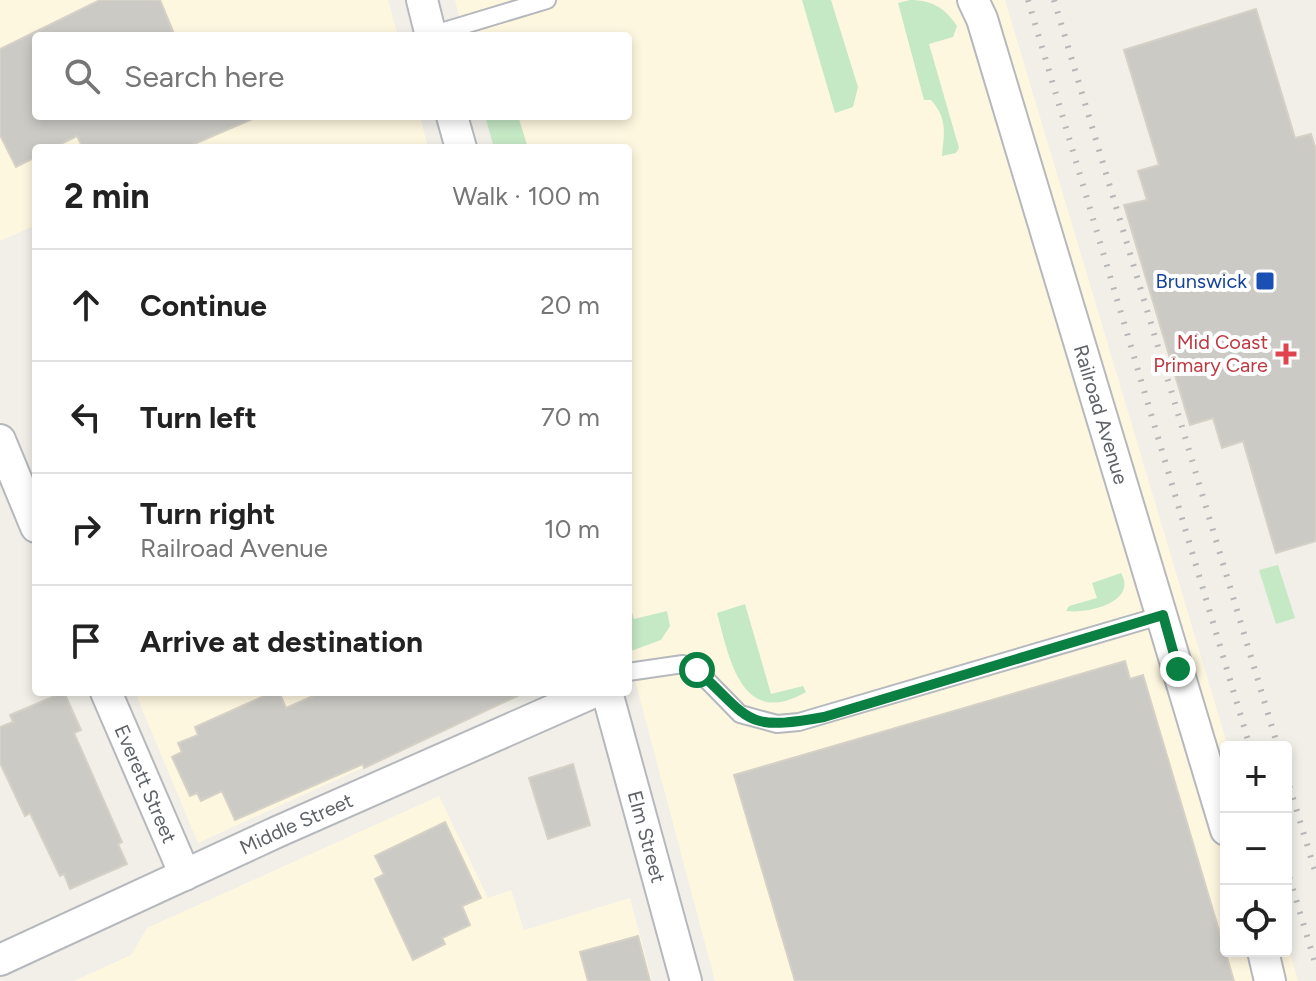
<!DOCTYPE html>
<meta charset="utf-8">
<style>
body{margin:0;font-family:Figtree,sans-serif;background:#f2f2f2;color:#222}
.controls{position:absolute;right:24px;bottom:24px;display:grid;overflow:hidden;border-radius:8px;box-shadow:0 4px 12px #0003}
.controls button{width:72px;height:72px;display:grid;place-items:center;padding:0;border:0;border-bottom:2px solid #e0e0e0;background:#fff;color:#222;font:40px sans-serif}
.stop{position:absolute;width:24px;height:24px;margin:-18px;border:6px solid #0b8043;border-radius:50%;background:#fff}
.stop.end{background:#0b8043;border-color:#fff;box-shadow:0 2px 8px #0008}
.list{margin:0;padding:0;list-style:none}
h2{display:flex;justify-content:space-between;align-items:center;height:104px;margin:0;padding:0 32px;font-size:34px}
h2 small{font-size:26px;font-weight:400;color:#767676}
.list li{display:grid;grid-template-columns:52px 1fr auto;gap:24px;align-items:center;box-sizing:border-box;height:112px;padding:0 32px;border-top:2px solid #e0e0e0}
.list b{display:block;font-size:30px;white-space:nowrap}
.list p{margin:0;font-size:26px;white-space:nowrap;color:#767676}
.list em{font-size:26px;font-style:normal;color:#767676}
.icon{flex:none;width:44px;height:44px;fill:none;stroke:currentColor;stroke-width:2;stroke-linecap:round;stroke-linejoin:round}
.map{position:relative;flex:none;width:1316px;height:981px;overflow:hidden}
.search{position:absolute;background:#fff;box-shadow:0 4px 12px #0003;left:32px;top:32px;width:600px;height:88px;display:flex;align-items:center;gap:20px;box-sizing:border-box;padding:0 28px;border-radius:8px;color:#767676;font-size:30px}
.panel{position:absolute;background:#fff;box-shadow:0 4px 12px #0003;left:32px;top:144px;width:600px;height:552px;border-radius:8px}
.map>svg:first-child{display:block}
.commercial{fill:#fef7e0}
.green{fill:#c5e8c5}
.building{fill:#cccac5;stroke:#d6d1c6;stroke-width:2}
.lines{fill:none;stroke-linecap:round;stroke-linejoin:round}
.service-casing{stroke:#b5b8bc;stroke-width:20}
.minor-casing{stroke:#b5b8bc;stroke-width:34}
.service{stroke:#fff;stroke-width:16}
.minor{stroke:#fff;stroke-width:30}
.rail{stroke:#b6b7b8;stroke-width:6;stroke-dasharray:2 10;stroke-linecap:butt}
.route{stroke:#0b8043;stroke-width:10}
.transit-dot{fill:#1a4fb4;stroke:#fff;stroke-width:3}
.health-dot{fill:#e0444e;stroke:#fff;stroke-width:3}
.labels{text-anchor:middle;stroke-width:8;stroke-linejoin:round;paint-order:stroke}
.transit-label{font-size:20px;fill:#164399;stroke:#fff;text-anchor:end}
.health-label{font-size:20px;fill:#be3a42;stroke:#fff;text-anchor:end}
.street-label{font-size:20px;fill:#5f6368;stroke:#fff}
</style>
<div class="map">
<svg width="1316" height="981" viewBox="0 0 1316 981">
<rect width="100%" height="100%" fill="#f1efe8"/>
<g class="commercial">
<polygon points="0,0 388,0 398,36 36,36 36,116 420,116 428,148 36,148 36,225 0,241"/>
<polygon points="455,0 1005,0 1228,747 1226,951 1286,951 1286,939 1298,981 715,981 628,654 628,148 494,148 485,116 628,116 628,36 464,36"/>
<polygon points="135,692 529,692 198,843"/>
<polygon points="439,796 488,898 511,890 524,930 630,898 652,981 74,981 131,955 147,928"/>
</g>
<g class="green">
<polygon points="802,0 831,0 858,87 853,107 835,113"/>
<path d="M910 0C932 0 945 8 957 26L953 37 929 44 959 148 956 153 942 156C944 134 948 119 931 100H924L898 3Z"/>
<polygon points="485,116 518,116 528,148 494,148"/>
<polygon points="1278,565 1295,618 1276,624 1259,570"/>
<path d="M1121 573C1138 602 1088 614 1066 611L1069 606 1097 598 1092 583Z"/>
<polygon points="628,599 634,619 667,611 670,626 661,640 631,651"/>
<path d="M745 604 771 694 803 686 806 692C741 730 729 657 717 613Z"/>
</g>
<g class="building">
<polygon points="100,0 160,0 175,36 36,36 36,116 259,116 185,148 83,148 77,136 53,148 36,148 36,157 16,167 0,135 0,49"/>
<polygon points="1256,9 1295,138 1311,134 1316,150 1316,541 1276,553 1243,441 1222,448 1213,418 1190,425 1124,205 1147,200 1138,171 1159,165 1124,50"/>
<polygon points="1125,661 1130,679 1143,675 1234,981 795,981 734,775"/>
<polygon points="64,692 81,730 74,733 122,842 118,844 127,864 70,889 64,874 60,876 30,813 25,816 0,763 0,727 13,722 10,715"/>
<polygon points="273,692 279,692 286,708 322,692 526,692 364,768 363,764 235,820 222,791 201,801 197,793 190,796 172,757 182,752 178,743 198,735 195,727"/>
<polygon points="573,764 590,825 548,839 529,778"/>
<polygon points="445,822 481,898 462,906 470,925 442,938 445,944 413,960 375,879 384,874 375,856"/>
<polygon points="638,936 650,981 588,981 580,952"/>
</g>
<g class="lines">
<g class="service-casing">
<g id="service">
<polyline points="431,35 547,0"/>
<polyline points="628,672 683,664 697,670 740,714 777,724 799,722 1163,615"/>
</g>
</g>
<g class="minor-casing">
<g id="minor">
<polyline points="422,0 431,36"/>
<path id="s1" d="M973 0 982 19 1226 830"/>
<polyline points="452,116 461,148"/>
<polyline points="0,440 36,527"/>
<path id="s2" d="M106 692 185 875"/>
<path id="s3" d="M607 692 686 981"/>
<polyline points="1263,951 1270,981"/>
<path id="s4" d="M0 960 277 832 594 692"/>
</g>
</g>
<use href="#service" class="service"/>
<use href="#minor" class="minor"/>
<g class="rail">
<polyline points="1028,0 1250,747"/>
<polyline points="1054,0 1278,747"/>
<polyline points="1286,775 1316,874"/>
<polyline points="1286,866 1316,966"/>
</g>
</g>
<g class="lines">
<path class="route" d="M697 670C751 719 743 732 824 717L1163 615 1178 669"/>
</g>
<rect class="transit-dot" x="1255" y="271" width="20" height="20" rx="4"/>
<path class="health-dot" d="M1282 342h8v8h8v8h-8v8h-8v-8h-8v-8h8z"/>
<g class="labels">
<g class="transit-label">
<text x="1247" y="288">Brunswick</text>
</g>
<g class="health-label">
<text x="1268" y="349">Mid Coast<tspan x="1268" dy="23">Primary Care</tspan></text>
</g>
<g class="street-label">
<text dy="7" stroke="none"><textPath href="#s1" startOffset="434">Railroad Avenue</textPath></text>
<text dy="7" stroke="none"><textPath href="#s2" startOffset="100">Everett Street</textPath></text>
<text dy="7" stroke="none"><textPath href="#s4" startOffset="326">Middle Street</textPath></text>
<text dy="7" stroke="none"><textPath href="#s3" startOffset="150">Elm Street</textPath></text>
</g>
</g>
</svg>
<div class="controls">
<button>+</button>
<button>−</button>
<button><svg class="icon" aria-label="locate" viewBox="0 0 24 24"><circle cx="12" cy="12" r="6"/><path d="M12 2v4M12 18v4M2 12h4M18 12h4"/></svg></button>
</div>
<div class="stop" style="left:697px;top:670px"></div>
<div class="stop end" style="left:1178px;top:669px"></div>
<div class="search"><svg class="icon" aria-label="search" viewBox="0 0 24 24"><circle cx="10" cy="10" r="6"/><path d="M15 15l6 6"/></svg>Search here</div>
<section class="panel">
<h2>2 min<small>Walk · 100 m</small></h2>
<ul class="list">
<li><svg class="icon" aria-label="ahead" viewBox="0 0 24 24"><path d="M12 20V5M6 11l6-6 6 6"/></svg><div><b>Continue</b></div><em>20 m</em></li>
<li><svg class="icon" aria-label="left" viewBox="0 0 24 24"><path d="M17 20v-9H6M10 6l-5 5 5 5"/></svg><div><b>Turn left</b></div><em>70 m</em></li>
<li><svg class="icon" aria-label="right" viewBox="0 0 24 24"><path d="M7 20v-9h11M14 6l5 5-5 5"/></svg><div><b>Turn right</b><p>Railroad Avenue</p></div><em>10 m</em></li>
<li><svg class="icon" aria-label="arrive" viewBox="0 0 24 24"><path d="M6 21V4h12l-3 4 3 4H6"/></svg><div><b>Arrive at destination</b></div></li>
</ul>
</section>
</div>
